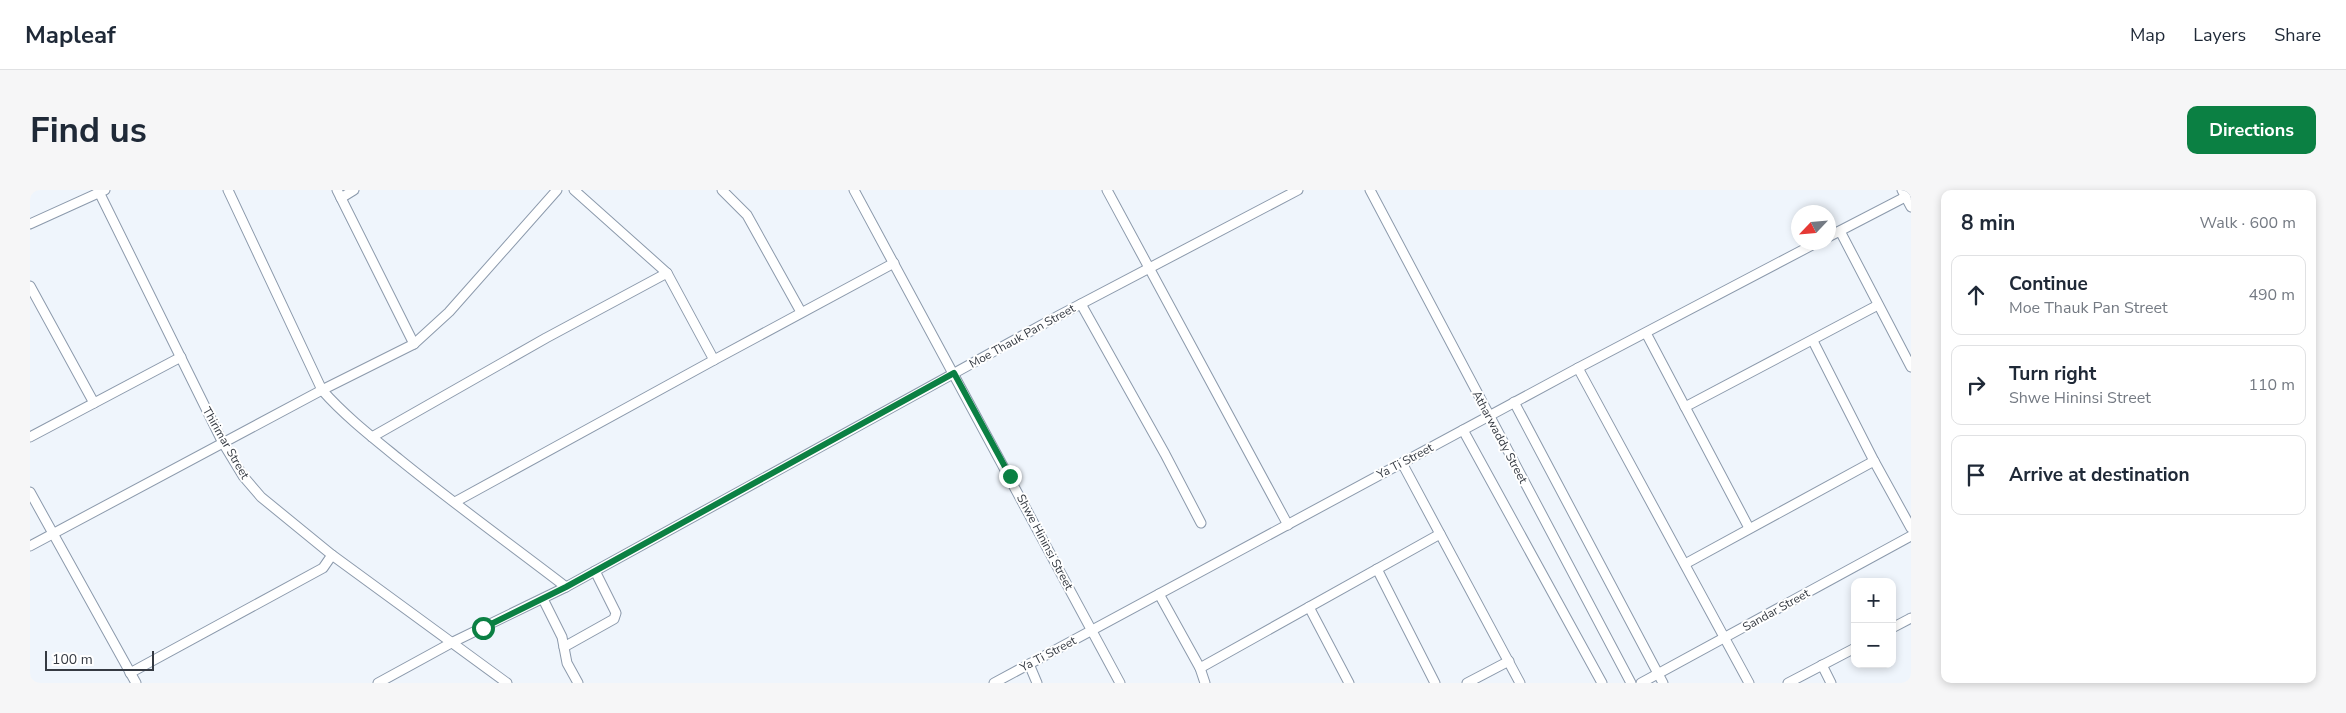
<!DOCTYPE html>
<meta charset="utf-8">
<style>
body{margin:0;font-family:"Nunito Sans",sans-serif;background:#f6f6f7;color:#1f2937}
.controls{position:absolute;right:15px;bottom:15px;display:grid;overflow:hidden;border-radius:10px;box-shadow:0 2px 8px #0003}
.controls button{width:45px;height:45px;display:grid;place-items:center;padding:0;border:0;border-bottom:1px solid #e0e1e3;background:#fff;color:#1f2937;font:25px sans-serif}
.compass{position:absolute;left:1761px;top:15px;width:45px;height:45px;border-radius:50%;background:#fff;box-shadow:0 2px 8px #0003;rotate:244deg}
.scale{position:absolute;left:15px;bottom:12px;width:109px;box-sizing:border-box;padding-left:5px;border:2px solid #353a42;border-top:0;font-size:14px;line-height:18px;white-space:nowrap;color:#353a42;-webkit-text-stroke:4px #fff;paint-order:stroke}
.stop{position:absolute;width:15px;height:15px;margin:-11px;border:4px solid #0b8043;border-radius:50%;background:#fff}
.stop.end{background:#0b8043;border-color:#fff;box-shadow:0 1px 5px #0008}
.list{margin:0;padding:0;list-style:none}
h2{display:flex;justify-content:space-between;align-items:center;height:65px;margin:0;padding:0 20px;font-size:21px}
h2 small{font-size:16px;font-weight:400;color:#747a83}
.list li{display:grid;grid-template-columns:32px 1fr auto;gap:15px;align-items:center;box-sizing:border-box;height:80px;margin:0 10px 10px;padding:0 10px;border:1px solid #e0e1e3;border-radius:10px}
.list b{display:block;font-size:19px;white-space:nowrap}
.list p{margin:0;font-size:16px;white-space:nowrap;color:#747a83}
.list em{font-size:16px;font-style:normal;color:#747a83}
.icon{flex:none;width:28px;height:28px;fill:none;stroke:currentColor;stroke-width:2;stroke-linecap:round;stroke-linejoin:round}
.map{position:relative;flex:none;width:1881px;height:493px;overflow:hidden;border-radius:10px}
header{display:flex;align-items:center;gap:30px;box-sizing:border-box;height:70px;padding:0 25px;background:#fff;border-bottom:1px solid #e0e1e3}
header strong{font-size:24px}
nav{display:flex;gap:28px;margin-inline-start:auto;font-size:18px}
.intro{display:flex;align-items:center;justify-content:space-between;box-sizing:border-box;height:120px;padding:0 30px}
h1{margin:0;font-size:35px}
.button{padding:12px 22px;border-radius:10px;background:#0b8043;color:#fff;font-size:18px;font-weight:700}
main{display:flex;gap:30px;padding:0 30px}
aside{flex:1;background:#fff;border-radius:10px;box-shadow:0 2px 8px #0003}
.map>svg:first-child{display:block}
.lines{fill:none;stroke-linecap:round;stroke-linejoin:round}
.minor-casing{stroke:#8c9aac;stroke-width:11}
.minor{stroke:#fff;stroke-width:9}
.route{stroke:#0b8043;stroke-width:6}
.labels{text-anchor:middle;stroke-width:4;stroke-linejoin:round;paint-order:stroke}
.street-label{font-size:12px;fill:#353a42;stroke:#fff}
</style>
<header>
<strong>Mapleaf</strong>
<nav><a>Map</a><a>Layers</a><a>Share</a></nav>
</header>
<div class="intro"><h1>Find us</h1><a class="button">Directions</a></div>
<main>
<div class="map">
<svg width="1881" height="493" viewBox="0 0 1881 493">
<rect width="100%" height="100%" fill="#eff5fc"/>
<g class="lines">
<g class="minor-casing">
<g id="minor">
<polyline points="68,0 193,253 213,286 231,307 302,365 477,493"/>
<path d="M198 0 292 200C315 226 342 247 369 269 423 313 480 354 536 397"/>
<polyline points="307,0 384,154"/>
<polyline points="692,0 717,25 771,122"/>
<polyline points="824,0 1090,493"/>
<polyline points="1077,0 1258,335"/>
<polyline points="1340,0 1601,493"/>
<polyline points="1872,0 1881,17"/>
<polyline points="311,8 324,0"/>
<polyline points="0,34 75,0"/>
<polyline points="1810,41 1881,177"/>
<polyline points="1798,47 1881,4"/>
<polyline points="0,96 64,213"/>
<polyline points="1051,114 1135,264 1171,333"/>
<polyline points="1616,143 1719,338"/>
<polyline points="1783,151 1844,271 1881,338"/>
<polyline points="684,170 864,73"/>
<polyline points="1548,178 1719,493"/>
<polyline points="1484,212 1633,493"/>
<polyline points="1655,217 1848,115"/>
<polyline points="1433,240 1572,493"/>
<polyline points="0,247 151,167"/>
<polyline points="342,247 516,148 637,83"/>
<polyline points="1372,273 1490,493"/>
<polyline points="0,302 106,493"/>
<polyline points="425,312 684,170 637,83 544,0"/>
<polyline points="0,356 292,200 384,154 419,122 527,0"/>
<polyline points="1655,374 1844,271"/>
<polyline points="1347,379 1405,493"/>
<polyline points="1129,404 1170,478 1175,493"/>
<polyline points="513,409 532,447 537,473 548,493"/>
<polyline points="1279,417 1319,493"/>
<polyline points="1862,438 1881,428"/>
<polyline points="534,457 584,429 586,423 565,381"/>
<polyline points="999,474 1007,493"/>
<polyline points="1792,475 1801,493"/>
<polyline points="1170,478 1410,344"/>
<polyline points="100,483 293,378 302,365"/>
<polyline points="348,493 423,452 536,397 1028,126 1268,0"/>
<polyline points="964,493 1548,178 1788,52"/>
<polyline points="1437,493 1479,471"/>
<polyline points="1611,493 1881,346"/>
<polyline points="1758,493 1825,458"/>
</g>
</g>
<use href="#minor" class="minor"/>
</g>
<g class="lines">
<polyline class="route" points="453,438 536,397 924,183 980,286"/>
</g>
<g class="labels">
<g class="street-label">
<text transform="translate(992 146) rotate(-29)" y="4">Moe Thauk Pan Street</text>
<text transform="translate(1470 247) rotate(62)" y="4">Atharwaddy Street</text>
<text transform="translate(196 253) rotate(60)" y="4">Thirimar Street</text>
<text transform="translate(1375 271) rotate(-28)" y="4">Ya Ti Street</text>
<text transform="translate(1015 352) rotate(62)" y="4">Shwe Hininsi Street</text>
<text transform="translate(1746 420) rotate(-29)" y="4">Sandar Street</text>
<text transform="translate(1018 464) rotate(-28)" y="4">Ya Ti Street</text>
</g>
</g>
</svg>
<div class="controls">
<button>+</button>
<button>−</button>
</div>
<svg class="compass" viewBox="-18 -18 36 36"><path d="M0-13l5 13h-10z" fill="#e53935"/><path d="M0 13l5-13h-10z" fill="#747a83"/></svg>
<div class="scale">100 m</div>
<div class="stop" style="left:453px;top:438px"></div>
<div class="stop end" style="left:980px;top:286px"></div>
</div>
<aside>
<h2>8 min<small>Walk · 600 m</small></h2>
<ul class="list">
<li><svg class="icon" aria-label="ahead" viewBox="0 0 24 24"><path d="M12 20V5M6 11l6-6 6 6"/></svg><div><b>Continue</b><p>Moe Thauk Pan Street</p></div><em>490 m</em></li>
<li><svg class="icon" aria-label="right" viewBox="0 0 24 24"><path d="M7 20v-9h11M14 6l5 5-5 5"/></svg><div><b>Turn right</b><p>Shwe Hininsi Street</p></div><em>110 m</em></li>
<li><svg class="icon" aria-label="arrive" viewBox="0 0 24 24"><path d="M6 21V4h12l-3 4 3 4H6"/></svg><div><b>Arrive at destination</b></div></li>
</ul>
</aside>
</main>
